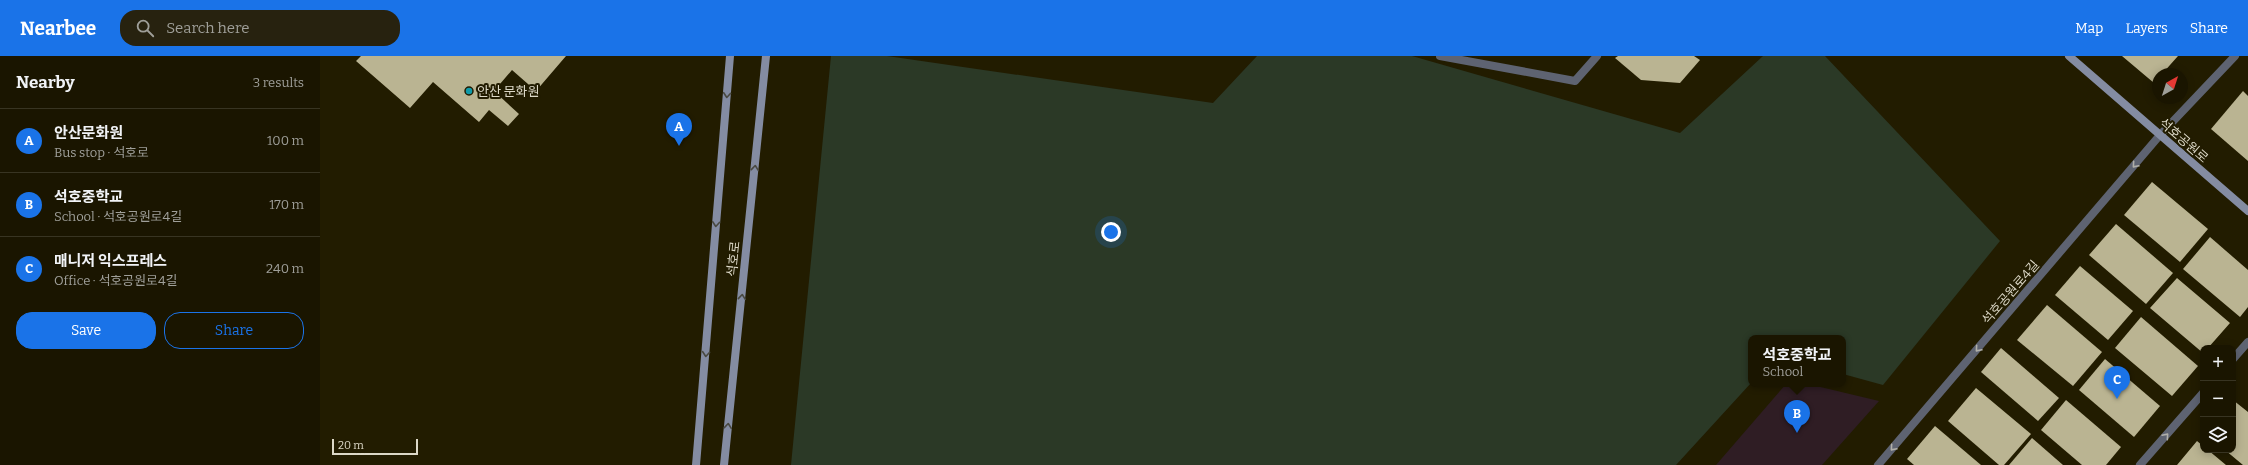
<!DOCTYPE html>
<meta charset="utf-8">
<style>
body{margin:0;font-family:Bitter,"Noto Sans KR",serif;background:#27220f;color:#f1f3f6}
.controls{position:absolute;right:12px;bottom:12px;display:grid;overflow:hidden;border-radius:8px;box-shadow:0 2px 10px #0003}
.controls button{width:36px;height:36px;display:grid;place-items:center;padding:0;border:0;border-bottom:1px solid #383422;background:#1a1500;color:#f1f3f6;font:20px sans-serif}
.compass{position:absolute;left:1832px;top:12px;width:36px;height:36px;border-radius:50%;background:#1a1500;box-shadow:0 2px 10px #0003;rotate:39deg}
.scale{position:absolute;left:12px;bottom:10px;width:86px;box-sizing:border-box;padding-left:4px;border:2px solid #dcd8c7;border-top:0;font-size:11px;line-height:14px;white-space:nowrap;color:#dcd8c7;-webkit-text-stroke:3px #221c00;paint-order:stroke}
.you{position:absolute;left:791px;top:176px;width:14px;height:14px;margin:-10px;border:3px solid #fff;border-radius:50%;background:#1a73e8;box-shadow:0 0 0 6px #1a73e833}
.badge{display:grid;place-items:center;width:26px;height:26px;border-radius:50%;background:#1a73e8;color:#fff;font-size:13px;font-weight:700}
.pin{position:absolute;translate:-50% -33px;filter:drop-shadow(0 1px 2px #0008)}
.pin::after{content:'';position:absolute;top:21px;width:14px;height:12px;background:inherit;clip-path:polygon(0 0,100% 0,50% 100%)}
.popup{position:absolute;left:1428px;top:279px;width:98px;height:52px;box-sizing:border-box;display:grid;place-content:center;border-radius:8px;background:#1a1500;filter:drop-shadow(0 1px 3px #0005);font-size:13px;white-space:nowrap;color:#9f9f99}
.popup b{font-size:15px;color:#f1f3f6}
.popup::after{content:'';position:absolute;left:50%;top:100%;margin-left:-8px;border:8px solid transparent;border-top-color:#1a1500}
.list{margin:0;padding:0;list-style:none}
h2{display:flex;justify-content:space-between;align-items:center;height:52px;margin:0;padding:0 16px;font-size:17px}
h2 small{font-size:13px;font-weight:400;color:#9f9f99}
.list li{display:grid;grid-template-columns:26px 1fr auto;gap:12px;align-items:center;box-sizing:border-box;height:64px;padding:0 16px;border-top:1px solid #383422}
.list b{display:block;font-size:15px;white-space:nowrap}
.list p{margin:0;font-size:13px;white-space:nowrap;color:#9f9f99}
.list em{font-size:13px;font-style:normal;color:#9f9f99}
.actions{display:flex;gap:8px;padding:12px 16px}
.actions a{flex:1;padding:9px 0;border:1px solid #1a73e8;border-radius:16px;text-align:center;font-size:14px;color:#1a73e8}
.actions .main{background:#1a73e8;color:#fff}
.icon{flex:none;width:22px;height:22px;fill:none;stroke:currentColor;stroke-width:2;stroke-linecap:round;stroke-linejoin:round}
.map{position:relative;flex:none;width:1928px;height:409px;overflow:hidden}
header{display:flex;align-items:center;gap:24px;box-sizing:border-box;height:56px;padding:0 20px;background:#1a73e8;color:#fff}
header strong{font-size:19px}
nav{display:flex;gap:22px;margin-inline-start:auto;font-size:14px}
.search{width:280px;height:36px;background:#27220f;display:flex;align-items:center;gap:10px;box-sizing:border-box;padding:0 14px;border-radius:16px;color:#9f9f99;font-size:15px}
main{display:flex}
aside{flex:1;background:#1a1500}
.map>svg:first-child{display:block}
.education{fill:#2f1d24}
.green{fill:#2b3926}
.building{fill:#bab492}
.lines{fill:none;stroke-linecap:round;stroke-linejoin:round}
.street{stroke:#5e6371;stroke-width:8}
.secondary{stroke:#848ca2;stroke-width:8}
.oneway{stroke:#494941}
.oneway2{stroke:#b0afa9}
.culture-dot{fill:#0f9aa8;stroke:#221c00;stroke-width:1.5}
.labels{text-anchor:middle;stroke-width:4;stroke-linejoin:round;paint-order:stroke}
.poi-label{font-size:13px;fill:#dcd8c7;stroke:#221c00;text-anchor:start}
.street-label{font-size:13px;fill:#dcd8c7;stroke:#221c00}
</style>
<header>
<strong>Nearbee</strong>
<div class="search"><svg class="icon" aria-label="search" viewBox="0 0 24 24"><circle cx="10" cy="10" r="6"/><path d="M15 15l6 6"/></svg>Search here</div>
<nav><a>Map</a><a>Layers</a><a>Share</a></nav>
</header>
<main>
<aside>
<h2>Nearby<small>3 results</small></h2>
<ul class="list">
<li><span class="badge">A</span><div><b>안산문화원</b><p>Bus stop · 석호로</p></div><em>100 m</em></li>
<li><span class="badge">B</span><div><b>석호중학교</b><p>School · 석호공원로4길</p></div><em>170 m</em></li>
<li><span class="badge">C</span><div><b>매니저 익스프레스</b><p>Office · 석호공원로4길</p></div><em>240 m</em></li>
</ul>
<div class="actions"><a class="main">Save</a><a>Share</a></div>
</aside>
<div class="map">
<svg width="1928" height="409" viewBox="0 0 1928 409">
<rect width="100%" height="100%" fill="#221c00"/>
<polygon class="education" points="1466,328 1488,328 1559,345 1502,409 1396,409"/>
<polygon class="green" points="511,0 567,0 893,47 937,0 1092,0 1360,77 1443,0 1505,0 1680,185 1563,329 1523,318 1523,282 1431,282 1431,327 1356,409 471,409"/>
<g class="building">
<polygon points="41,0 246,0 216,35 192,14 174,35 199,58 188,70 169,54 159,66 113,26 90,52 36,5"/>
<polygon points="1298,0 1374,0 1380,4 1360,27 1321,24 1295,2"/>
<polygon points="1802,0 1858,0 1842,18 1838,18 1838,23 1834,27"/>
<polygon points="1923,35 1928,40 1928,105 1891,73"/>
<polygon points="1832,126 1888,173 1860,206 1804,159"/>
<polygon points="1796,168 1853,217 1826,248 1769,199"/>
<polygon points="1890,181 1928,214 1928,251 1920,261 1863,213"/>
<polygon points="1760,210 1813,255 1788,284 1735,239"/>
<polygon points="1857,222 1910,267 1888,292 1883,292 1883,297 1830,252"/>
<polygon points="1727,249 1782,296 1753,330 1697,284"/>
<polygon points="1821,261 1878,310 1852,340 1795,292"/>
<polygon points="1681,292 1739,342 1718,365 1661,316"/>
<polygon points="1785,303 1840,350 1814,381 1759,334"/>
<polygon points="1656,332 1711,378 1684,409 1679,409 1628,365"/>
<polygon points="1746,344 1801,391 1786,409 1762,409 1721,374"/>
<polygon points="1913,344 1928,356 1928,409 1923,409 1905,394 1913,394"/>
<polygon points="1615,370 1661,409 1594,409 1587,403"/>
<polygon points="1712,382 1743,409 1689,409"/>
<polygon points="1877,385 1883,390 1883,394 1888,394 1906,409 1857,409"/>
</g>
<g class="lines">
<g class="street">
<polyline points="1120,0 1255,25 1277,0"/>
<polyline points="1913,303 1928,286"/>
<polyline points="1558,409 1840,79 1915,0"/>
<polyline points="1820,409 1883,337"/>
</g>
<g class="secondary">
<polyline points="1749,0 1928,155"/>
<polyline points="376,409 410,0"/>
<polyline points="404,409 446,0"/>
</g>
</g>
<defs><path id="oneway-chevron" d="M-2-3.5L2.5 0L-2 3.5" fill="none" stroke-width="1.6" stroke-linecap="round" stroke-linejoin="round"/></defs>
<g class="oneway">
<use href="#oneway-chevron" transform="translate(407 39) rotate(95)"/>
<use href="#oneway-chevron" transform="translate(435 112) rotate(-84)"/>
<use href="#oneway-chevron" transform="translate(396 168) rotate(95)"/>
<use href="#oneway-chevron" transform="translate(422 241) rotate(-84)"/>
<use href="#oneway-chevron" transform="translate(386 298) rotate(95)"/>
<use href="#oneway-chevron" transform="translate(408 370) rotate(-84)"/>
</g>
<g class="oneway2">
<use href="#oneway-chevron" transform="translate(1815 109) rotate(131)"/>
<use href="#oneway-chevron" transform="translate(1658 293) rotate(131)"/>
<use href="#oneway-chevron" transform="translate(1846 380) rotate(-49)"/>
<use href="#oneway-chevron" transform="translate(1573 392) rotate(131)"/>
</g>
<circle class="culture-dot" cx="149" cy="35" r="4"/>
<g class="labels">
<g class="poi-label">
<text x="157" y="40">안산 문화원</text>
</g>
<g class="street-label">
<text transform="translate(1864 84) rotate(41)" y="5">석호공원로</text>
<text transform="translate(413 203) rotate(-84)" y="5">석호로</text>
<text transform="translate(1690 236) rotate(-49)" y="5">석호공원로4길</text>
</g>
</g>
</svg>
<div class="controls">
<button>+</button>
<button>−</button>
<button><svg class="icon" aria-label="layers" viewBox="0 0 24 24"><path d="M12 4l9 5-9 5-9-5zM3 14l9 5 9-5"/></svg></button>
</div>
<svg class="compass" viewBox="-18 -18 36 36"><path d="M0-13l5 13h-10z" fill="#e53935"/><path d="M0 13l5-13h-10z" fill="#9f9f99"/></svg>
<div class="scale">20 m</div>
<div class="you"></div>
<div class="pin badge" style="left:359px;top:90px">A</div>
<div class="pin badge" style="left:1477px;top:377px">B</div>
<div class="popup"><b>석호중학교</b>School</div>
<div class="pin badge" style="left:1797px;top:343px">C</div>
</div>
</main>
